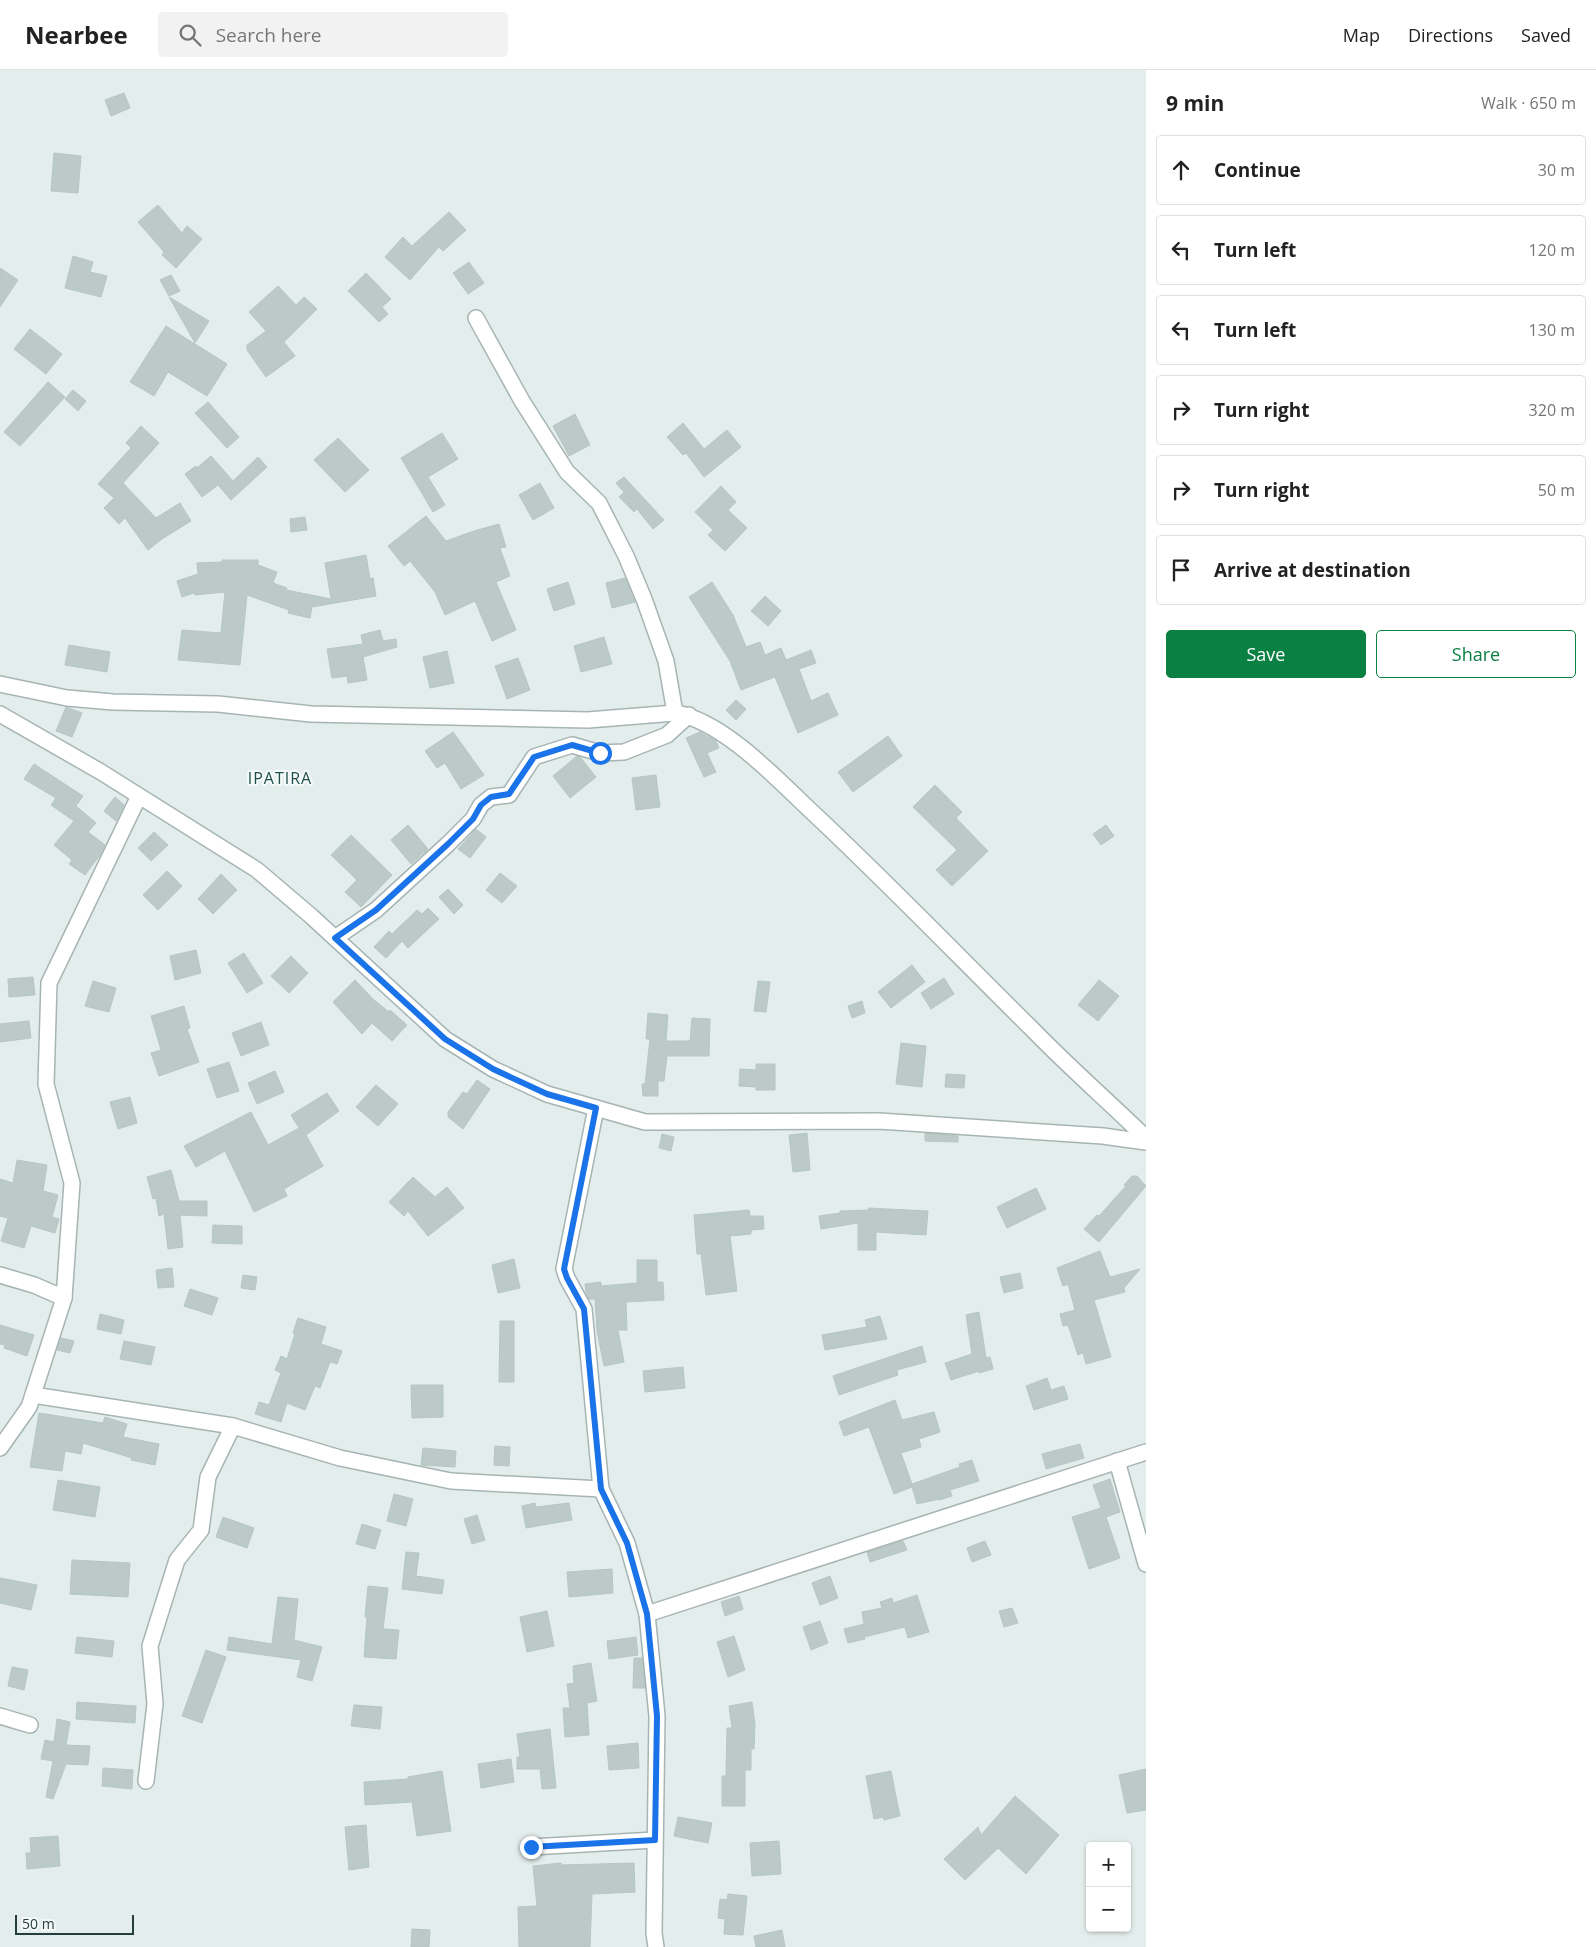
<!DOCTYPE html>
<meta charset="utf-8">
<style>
body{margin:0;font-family:"Open Sans",sans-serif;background:#f2f2f2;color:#222}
.controls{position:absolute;right:15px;bottom:15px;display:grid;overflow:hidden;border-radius:5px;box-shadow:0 1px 4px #0004}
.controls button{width:45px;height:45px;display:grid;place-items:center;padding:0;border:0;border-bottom:1px solid #e0e0e0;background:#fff;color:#222;font:25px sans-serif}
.scale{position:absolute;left:15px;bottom:12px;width:119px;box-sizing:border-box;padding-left:5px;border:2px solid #233e3c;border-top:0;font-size:14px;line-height:18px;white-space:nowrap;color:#233e3c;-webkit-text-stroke:4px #f4f9f8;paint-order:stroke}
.stop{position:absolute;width:15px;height:15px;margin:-11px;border:4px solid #1a73e8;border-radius:50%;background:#fff}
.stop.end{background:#1a73e8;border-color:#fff;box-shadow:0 1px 5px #0008}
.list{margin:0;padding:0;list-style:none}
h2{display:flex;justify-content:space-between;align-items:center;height:65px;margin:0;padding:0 20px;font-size:21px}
h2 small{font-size:16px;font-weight:400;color:#767676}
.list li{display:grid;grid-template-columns:32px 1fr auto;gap:15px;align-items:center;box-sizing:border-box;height:70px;margin:0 10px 10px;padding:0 10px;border:1px solid #e0e0e0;border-radius:5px}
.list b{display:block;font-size:19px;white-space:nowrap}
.list em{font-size:16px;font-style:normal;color:#767676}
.actions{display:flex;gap:10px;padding:15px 20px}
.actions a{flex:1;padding:11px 0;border:1px solid #0b8043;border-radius:5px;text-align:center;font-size:18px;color:#0b8043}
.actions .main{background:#0b8043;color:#fff}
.icon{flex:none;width:28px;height:28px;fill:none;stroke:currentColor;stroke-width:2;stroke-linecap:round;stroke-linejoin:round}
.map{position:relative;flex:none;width:1146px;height:1877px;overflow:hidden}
header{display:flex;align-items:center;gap:30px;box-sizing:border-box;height:70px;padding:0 25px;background:#fff;border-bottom:1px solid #e0e0e0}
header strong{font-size:24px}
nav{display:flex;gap:28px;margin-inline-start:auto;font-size:18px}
.search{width:350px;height:45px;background:#f2f2f2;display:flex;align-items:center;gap:12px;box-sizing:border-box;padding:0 18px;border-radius:5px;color:#767676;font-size:19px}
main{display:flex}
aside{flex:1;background:#fff}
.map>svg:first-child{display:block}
.building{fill:#bccac7;stroke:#b6c6c3}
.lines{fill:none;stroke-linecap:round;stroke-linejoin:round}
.minor-casing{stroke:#a6b5b3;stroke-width:18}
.minor{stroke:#fff;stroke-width:15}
.route{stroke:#1a73e8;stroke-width:6}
.labels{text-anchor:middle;stroke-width:4.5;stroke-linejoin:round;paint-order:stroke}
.quarter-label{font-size:16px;letter-spacing:1px;fill:#20504e;stroke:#f4f9f8}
</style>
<header>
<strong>Nearbee</strong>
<div class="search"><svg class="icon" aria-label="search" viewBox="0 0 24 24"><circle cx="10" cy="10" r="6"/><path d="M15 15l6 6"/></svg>Search here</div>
<nav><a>Map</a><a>Directions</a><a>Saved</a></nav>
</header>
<main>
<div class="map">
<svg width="1146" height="1877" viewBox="0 0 1146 1877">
<rect width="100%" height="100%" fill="#e3edeb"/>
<g class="building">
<polygon points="124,23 130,38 111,46 105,30"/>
<polygon points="54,83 81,86 78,123 51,121"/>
<polygon points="158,135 182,163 187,156 202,169 176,198 162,185 164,182 138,152"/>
<polygon points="449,142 466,160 443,181 439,177 410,210 385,187 403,167 412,176"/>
<polygon points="73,186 93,192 90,202 107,206 101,227 65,218"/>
<polygon points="469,192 484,213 468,224 453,203"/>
<polygon points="0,198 18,210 0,237"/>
<polygon points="366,203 391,229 382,237 388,244 379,252 348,221"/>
<polygon points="171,205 180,221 169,226 160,210"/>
<polygon points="278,216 296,235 304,227 317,239 284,272 295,286 266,307 247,280 247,275 266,261 249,242"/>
<polygon points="169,227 209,251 195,273"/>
<polygon points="166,256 227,294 207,326 168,302 154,326 130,312"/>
<polygon points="30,259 62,284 46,304 14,279"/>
<polygon points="48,312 65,327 20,376 4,362"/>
<polygon points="73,320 86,331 78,341 65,329"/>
<polygon points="208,332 239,367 227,378 195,343"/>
<polygon points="575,344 590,375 569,386 553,356"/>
<polygon points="683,353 704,379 727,360 741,377 704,407 686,383 683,385 667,367"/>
<polygon points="141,356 159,373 123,413 156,448 180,433 191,451 162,469 148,480 125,448 119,454 104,438 114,428 98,414 131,378 126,373"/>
<polygon points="442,363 458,389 428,407 445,435 433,442 401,388"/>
<polygon points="338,368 369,400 345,422 314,390"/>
<polygon points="211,386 233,411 258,387 267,397 231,430 218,415 202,427 185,404 196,396 197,398"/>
<polygon points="624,407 664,450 653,459 637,439 634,442 619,427 624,422 616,413"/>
<polygon points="540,413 554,438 533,450 519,425"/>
<polygon points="721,416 736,432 728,440 747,458 725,481 708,465 713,460 695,442"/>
<polygon points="426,446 446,471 474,461 499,454 506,477 500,478 510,506 496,512 516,560 492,571 475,531 445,545 435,522 410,491 404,496 388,476"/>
<polygon points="305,447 307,460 291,462 290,449"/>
<polygon points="366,485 370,509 373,508 376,526 312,537 310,548 288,543 289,540 247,525 240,595 178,590 182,560 221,563 225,522 195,525 194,523 182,527 177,511 198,504 197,493 222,492 222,490 258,490 258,495 277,502 273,513 287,518 286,520 331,529 325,493"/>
<polygon points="625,508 635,532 612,538 606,513"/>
<polygon points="568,512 575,534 554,541 547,519"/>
<polygon points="712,512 733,545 746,577 760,572 765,585 781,578 786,590 811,580 816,593 799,599 811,631 828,623 838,645 798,663 775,607 741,620 730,591 689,527"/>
<polygon points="765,526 781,541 768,556 751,541"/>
<polygon points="380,560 383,571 396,569 397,577 363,587 367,610 348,613 347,606 332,608 327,579 363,574 361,565"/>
<polygon points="604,567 612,594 581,602 574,576"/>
<polygon points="69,575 110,582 107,602 65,595"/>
<polygon points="447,581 454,613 430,618 423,587"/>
<polygon points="518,588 530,620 507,629 495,596"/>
<polygon points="736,630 746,639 736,650 726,640"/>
<polygon points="66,637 82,643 72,667 56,661"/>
<polygon points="453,662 484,705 461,719 445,693 437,698 425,681"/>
<polygon points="700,662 716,671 719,678 707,683 716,702 704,707 686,668"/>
<polygon points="888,666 902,686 853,722 838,702"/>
<polygon points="577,686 580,687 596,707 570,728 553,706"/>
<polygon points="34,694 83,726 76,736 96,753 88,762 105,775 100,785 85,805 69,794 72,790 54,775 74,751 51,735 56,728 24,709"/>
<polygon points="656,705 660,737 636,740 632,708"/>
<polygon points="935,715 962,742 956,748 988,781 952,816 936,800 957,780 913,737"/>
<polygon points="115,727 124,735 116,751 104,741"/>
<polygon points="408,755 428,779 411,794 391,770"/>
<polygon points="1106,755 1114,766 1101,775 1093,764"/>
<polygon points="476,759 486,767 470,788 458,779"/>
<polygon points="154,762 168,775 151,791 138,778"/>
<polygon points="351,765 392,805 361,837 345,822 357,810 331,785"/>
<polygon points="167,801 182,816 158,840 143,825"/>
<polygon points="500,803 517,816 502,833 486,820"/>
<polygon points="221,804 237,820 213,844 198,829"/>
<polygon points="448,819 463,835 454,844 439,827"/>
<polygon points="428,838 439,849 408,878 402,871 386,888 374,877 389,861 392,864 417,840 422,844"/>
<polygon points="196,880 201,903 175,910 170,886"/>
<polygon points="244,883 263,913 247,923 228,893"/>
<polygon points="291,886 308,903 289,923 271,906"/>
<polygon points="912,895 925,912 891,938 878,922"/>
<polygon points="33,907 35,925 9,927 8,909"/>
<polygon points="944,908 954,924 931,939 921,923"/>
<polygon points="355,910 374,930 389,942 390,940 407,955 392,971 372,953 362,964 333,932"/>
<polygon points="1099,910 1119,926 1098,951 1078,935"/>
<polygon points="93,911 116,918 109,942 85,936"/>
<polygon points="758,911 770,912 766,942 754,941"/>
<polygon points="862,931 865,943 852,948 848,936"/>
<polygon points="184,936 190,958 187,959 199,992 159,1006 151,983 161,980 151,946"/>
<polygon points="648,943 668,945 666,971 690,971 692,948 710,949 709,986 667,986 664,1011 658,1011 658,1026 643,1026 642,1014 645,1014 650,969 646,969"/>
<polygon points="29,951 31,968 0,972 0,954"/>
<polygon points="261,952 269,975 241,986 232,963"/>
<polygon points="901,973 926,976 922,1017 896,1014"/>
<polygon points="229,992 239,1021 217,1028 207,999"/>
<polygon points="756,994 775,994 775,1020 756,1020 756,1017 739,1016 740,999 756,1000"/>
<polygon points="275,1001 284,1022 257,1034 248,1013"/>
<polygon points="946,1004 965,1005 964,1018 945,1017"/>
<polygon points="477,1010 490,1019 463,1059 448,1047 448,1042 463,1022 467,1024"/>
<polygon points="376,1015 398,1034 378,1056 356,1037"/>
<polygon points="327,1023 339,1041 306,1065 323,1096 284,1119 287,1126 254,1142 225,1081 196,1097 184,1076 251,1042 268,1075 299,1058 291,1045"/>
<polygon points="130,1027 137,1053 118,1059 110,1032"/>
<polygon points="807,1063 810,1100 793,1102 789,1065"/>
<polygon points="925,1063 958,1066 958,1072 925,1071"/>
<polygon points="662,1064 674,1067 671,1081 659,1078"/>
<polygon points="17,1090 47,1095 43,1121 58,1125 52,1147 59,1149 55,1163 31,1156 24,1178 1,1171 8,1148 0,1146 0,1109 13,1113"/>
<polygon points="171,1100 179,1131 207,1131 207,1146 180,1145 183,1177 168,1179 164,1144 159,1146 156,1128 153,1129 147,1107"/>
<polygon points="1132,1106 1137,1106 1146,1116 1099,1172 1084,1159 1097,1145 1099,1146 1126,1116 1124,1115"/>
<polygon points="413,1107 435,1127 447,1117 464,1138 428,1166 408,1141 404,1146 389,1132"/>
<polygon points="1036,1118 1046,1139 1007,1158 997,1137"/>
<polygon points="868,1138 928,1141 926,1165 876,1162 876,1180 858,1180 858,1153 821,1159 819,1146 840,1143 840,1141 869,1140"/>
<polygon points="749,1140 750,1146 763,1146 764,1159 751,1160 751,1164 730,1166 737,1221 706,1225 701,1184 697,1184 694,1145"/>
<polygon points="213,1155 242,1156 242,1174 212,1173"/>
<polygon points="1100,1181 1110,1207 1140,1199 1124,1218 1125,1222 1094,1230 1111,1287 1086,1294 1083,1283 1078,1285 1068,1255 1063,1256 1060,1244 1075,1240 1068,1214 1063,1216 1057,1198"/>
<polygon points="514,1189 520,1218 498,1223 492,1195"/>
<polygon points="637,1190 657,1190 657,1212 663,1212 664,1230 626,1232 627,1260 618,1260 624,1292 604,1296 597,1261 595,1229 589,1229 586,1223 585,1214 601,1212 601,1216 637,1213"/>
<polygon points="172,1198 174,1217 158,1218 156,1200"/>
<polygon points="1020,1203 1023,1218 1004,1223 1000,1207"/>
<polygon points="243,1205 257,1207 255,1220 241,1218"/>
<polygon points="190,1219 218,1228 212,1245 184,1236"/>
<polygon points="979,1242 986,1288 990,1287 993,1299 979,1303 979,1301 951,1310 945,1293 972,1284 966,1245"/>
<polygon points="100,1244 124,1250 121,1264 97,1259"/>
<polygon points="880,1246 887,1269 825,1280 822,1265 867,1257 865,1250"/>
<polygon points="298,1248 326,1257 321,1274 342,1281 337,1294 330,1292 320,1318 315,1316 305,1340 287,1333 281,1352 255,1344 259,1332 269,1335 281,1303 275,1300 281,1286 287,1289 295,1264 293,1263"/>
<polygon points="500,1251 514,1251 514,1312 499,1312"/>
<polygon points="0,1255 34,1265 27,1286 4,1278 5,1275 0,1274"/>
<polygon points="61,1268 74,1271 70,1283 57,1280"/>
<polygon points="124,1271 155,1277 151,1295 120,1289"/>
<polygon points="922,1276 926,1292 897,1300 898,1305 839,1325 833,1306"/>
<polygon points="683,1297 685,1318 645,1322 643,1301"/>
<polygon points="1047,1308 1051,1320 1064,1316 1068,1329 1034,1340 1026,1316"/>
<polygon points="411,1315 443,1315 443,1347 412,1348"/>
<polygon points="895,1330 902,1350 934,1342 940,1362 919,1369 921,1377 901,1383 912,1414 960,1397 959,1394 972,1390 979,1411 950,1420 952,1426 939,1430 939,1429 917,1434 912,1417 894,1424 869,1357 844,1366 839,1352"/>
<polygon points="39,1343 103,1353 105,1347 127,1354 123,1367 159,1374 155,1395 131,1390 132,1388 83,1373 81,1384 65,1381 62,1401 30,1397"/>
<polygon points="1080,1374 1084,1388 1046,1399 1042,1384"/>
<polygon points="495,1376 510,1377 509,1396 494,1395"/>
<polygon points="423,1378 456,1381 455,1397 421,1395"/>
<polygon points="1110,1409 1120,1442 1106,1447 1120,1488 1089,1499 1072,1447 1101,1438 1093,1415"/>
<polygon points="58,1410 100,1417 95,1447 53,1440"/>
<polygon points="394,1424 413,1429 406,1456 387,1451"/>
<polygon points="535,1433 536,1437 569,1433 572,1450 526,1458 522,1436"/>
<polygon points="477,1445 485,1470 472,1474 464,1449"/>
<polygon points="223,1447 254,1458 247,1478 216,1467"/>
<polygon points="362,1454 381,1460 375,1479 356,1474"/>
<polygon points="903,1471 907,1480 870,1492 867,1482"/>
<polygon points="985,1471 991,1485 972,1492 967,1478"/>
<polygon points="406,1482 419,1483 416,1506 444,1510 442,1524 402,1519"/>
<polygon points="72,1490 130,1493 128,1527 70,1524"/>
<polygon points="612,1499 613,1523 569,1527 567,1502"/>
<polygon points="830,1506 838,1528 820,1535 812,1513"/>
<polygon points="0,1508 37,1515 31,1540 0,1533"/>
<polygon points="368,1516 388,1518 383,1559 399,1560 396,1589 364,1587 367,1547 365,1547"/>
<polygon points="917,1525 929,1562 908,1568 905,1557 864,1567 865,1569 848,1573 844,1559 864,1554 862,1542 882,1538 880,1532 892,1528 893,1533"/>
<polygon points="739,1526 743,1539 725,1546 721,1532"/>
<polygon points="278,1527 298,1529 294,1570 322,1577 312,1611 297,1607 301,1590 227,1580 229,1567 272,1574"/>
<polygon points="1012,1538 1018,1553 1004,1557 999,1541"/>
<polygon points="547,1541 554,1576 527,1582 520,1547"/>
<polygon points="820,1551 828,1573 811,1580 803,1557"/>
<polygon points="734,1566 745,1600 728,1607 717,1572"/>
<polygon points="77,1567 114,1571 112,1587 75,1583"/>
<polygon points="636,1567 638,1585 609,1589 607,1571"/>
<polygon points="206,1580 226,1587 202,1653 182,1646"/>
<polygon points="634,1588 642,1588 645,1618 633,1618"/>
<polygon points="591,1593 597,1631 587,1633 589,1665 565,1667 563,1638 570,1638 567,1614 574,1613 573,1596"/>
<polygon points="12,1597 28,1600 24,1620 8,1616"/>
<polygon points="77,1632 136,1636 135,1653 76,1649"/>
<polygon points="752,1632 755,1654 754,1679 751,1679 751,1700 745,1700 745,1736 722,1736 722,1706 726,1706 727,1658 732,1658 729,1636"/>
<polygon points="354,1635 382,1637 380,1659 351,1656"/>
<polygon points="57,1649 70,1652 66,1675 90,1676 88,1695 66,1694 53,1729 46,1727 53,1691 41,1689 45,1670 54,1672"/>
<polygon points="550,1659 556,1718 542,1719 540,1699 517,1699 517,1687 520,1687 517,1664"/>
<polygon points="638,1673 639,1698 609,1700 607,1676"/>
<polygon points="511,1689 514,1712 481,1718 478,1694"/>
<polygon points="103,1698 133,1700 132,1719 102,1716"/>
<polygon points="1146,1699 1146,1740 1127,1743 1119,1705"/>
<polygon points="442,1701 451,1761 417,1766 412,1732 365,1735 364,1712 408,1709 408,1707"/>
<polygon points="891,1701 900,1746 884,1750 883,1747 874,1749 866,1706"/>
<polygon points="1015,1726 1059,1765 1026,1804 998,1778 965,1810 944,1789 978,1757 981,1765"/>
<polygon points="678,1747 712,1753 708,1773 674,1766"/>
<polygon points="366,1755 369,1797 349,1800 345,1757"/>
<polygon points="58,1766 60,1796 27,1799 26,1783 31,1783 30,1768"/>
<polygon points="779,1771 781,1804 752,1806 750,1773"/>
<polygon points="561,1793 562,1795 634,1793 635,1822 592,1824 590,1877 519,1877 518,1837 537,1836 533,1796"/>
<polygon points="728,1824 747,1826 743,1865 724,1864 725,1849 718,1848 720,1829 727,1830"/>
<polygon points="412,1859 430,1860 429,1877 411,1877"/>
<polygon points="782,1860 785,1877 756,1877 754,1866"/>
</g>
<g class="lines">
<g class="minor-casing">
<g id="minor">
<polyline points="476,248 522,331 567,402 599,433 626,486 644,529 666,591 675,643"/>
<path d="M0 614 67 628 113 632 218 634 311 644 588 650 675 643C723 651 776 708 811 741 887 812 960 888 1034 961 1070 998 1109 1032 1146 1068"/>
<polyline points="0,644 101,702 257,800 311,846 445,969 493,999 547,1024 645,1052 879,1051 1103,1066 1146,1072"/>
<polyline points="335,868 376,840 448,774 473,749 481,735 491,727 509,725 534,687 572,675 600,683 624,682 667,665 689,645"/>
<polyline points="596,1038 564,1199 567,1208 584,1239 601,1419 627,1473 647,1544 657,1646 654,1863 656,1877"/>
<polyline points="0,1205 34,1215 64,1228"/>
<polyline points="33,1325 233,1356 340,1388 451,1411 601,1419"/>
<polyline points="0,1378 29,1337 64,1228 72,1113 46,1014 49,913 139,726"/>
<polyline points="1117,1391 1146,1494"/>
<polyline points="647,1544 1146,1382"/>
<polyline points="0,1646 30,1655"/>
<polyline points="146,1711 155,1634 150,1576 177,1490 201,1460 208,1407 233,1356"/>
<polyline points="531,1777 655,1770"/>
</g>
</g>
<use href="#minor" class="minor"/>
</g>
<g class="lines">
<polyline class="route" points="531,1777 655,1770 657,1646 647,1544 627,1473 601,1419 584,1239 567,1208 564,1199 596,1038 547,1024 493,999 445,969 335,868 376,840 448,774 473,749 481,735 491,727 509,724 534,687 572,675 600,683"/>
</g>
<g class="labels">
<g class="quarter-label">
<text x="280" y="714">IPATIRA</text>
</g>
</g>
</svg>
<div class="controls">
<button>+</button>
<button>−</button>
</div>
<div class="scale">50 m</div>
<div class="stop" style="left:600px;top:683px"></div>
<div class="stop end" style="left:531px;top:1777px"></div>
</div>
<aside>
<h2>9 min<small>Walk · 650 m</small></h2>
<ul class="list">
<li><svg class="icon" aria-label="ahead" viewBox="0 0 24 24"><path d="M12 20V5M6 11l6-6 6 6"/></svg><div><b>Continue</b></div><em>30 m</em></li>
<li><svg class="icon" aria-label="left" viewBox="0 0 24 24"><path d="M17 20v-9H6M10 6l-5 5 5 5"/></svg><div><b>Turn left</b></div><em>120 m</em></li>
<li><svg class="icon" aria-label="left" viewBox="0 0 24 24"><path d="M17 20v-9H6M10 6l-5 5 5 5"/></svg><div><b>Turn left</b></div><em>130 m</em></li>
<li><svg class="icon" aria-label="right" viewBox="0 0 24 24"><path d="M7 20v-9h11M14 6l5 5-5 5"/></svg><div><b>Turn right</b></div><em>320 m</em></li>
<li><svg class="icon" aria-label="right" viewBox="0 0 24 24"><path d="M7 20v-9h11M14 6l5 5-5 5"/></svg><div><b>Turn right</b></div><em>50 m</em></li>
<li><svg class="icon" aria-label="arrive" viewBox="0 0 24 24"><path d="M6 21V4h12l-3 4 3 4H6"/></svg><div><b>Arrive at destination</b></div></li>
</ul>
<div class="actions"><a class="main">Save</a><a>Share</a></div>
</aside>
</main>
